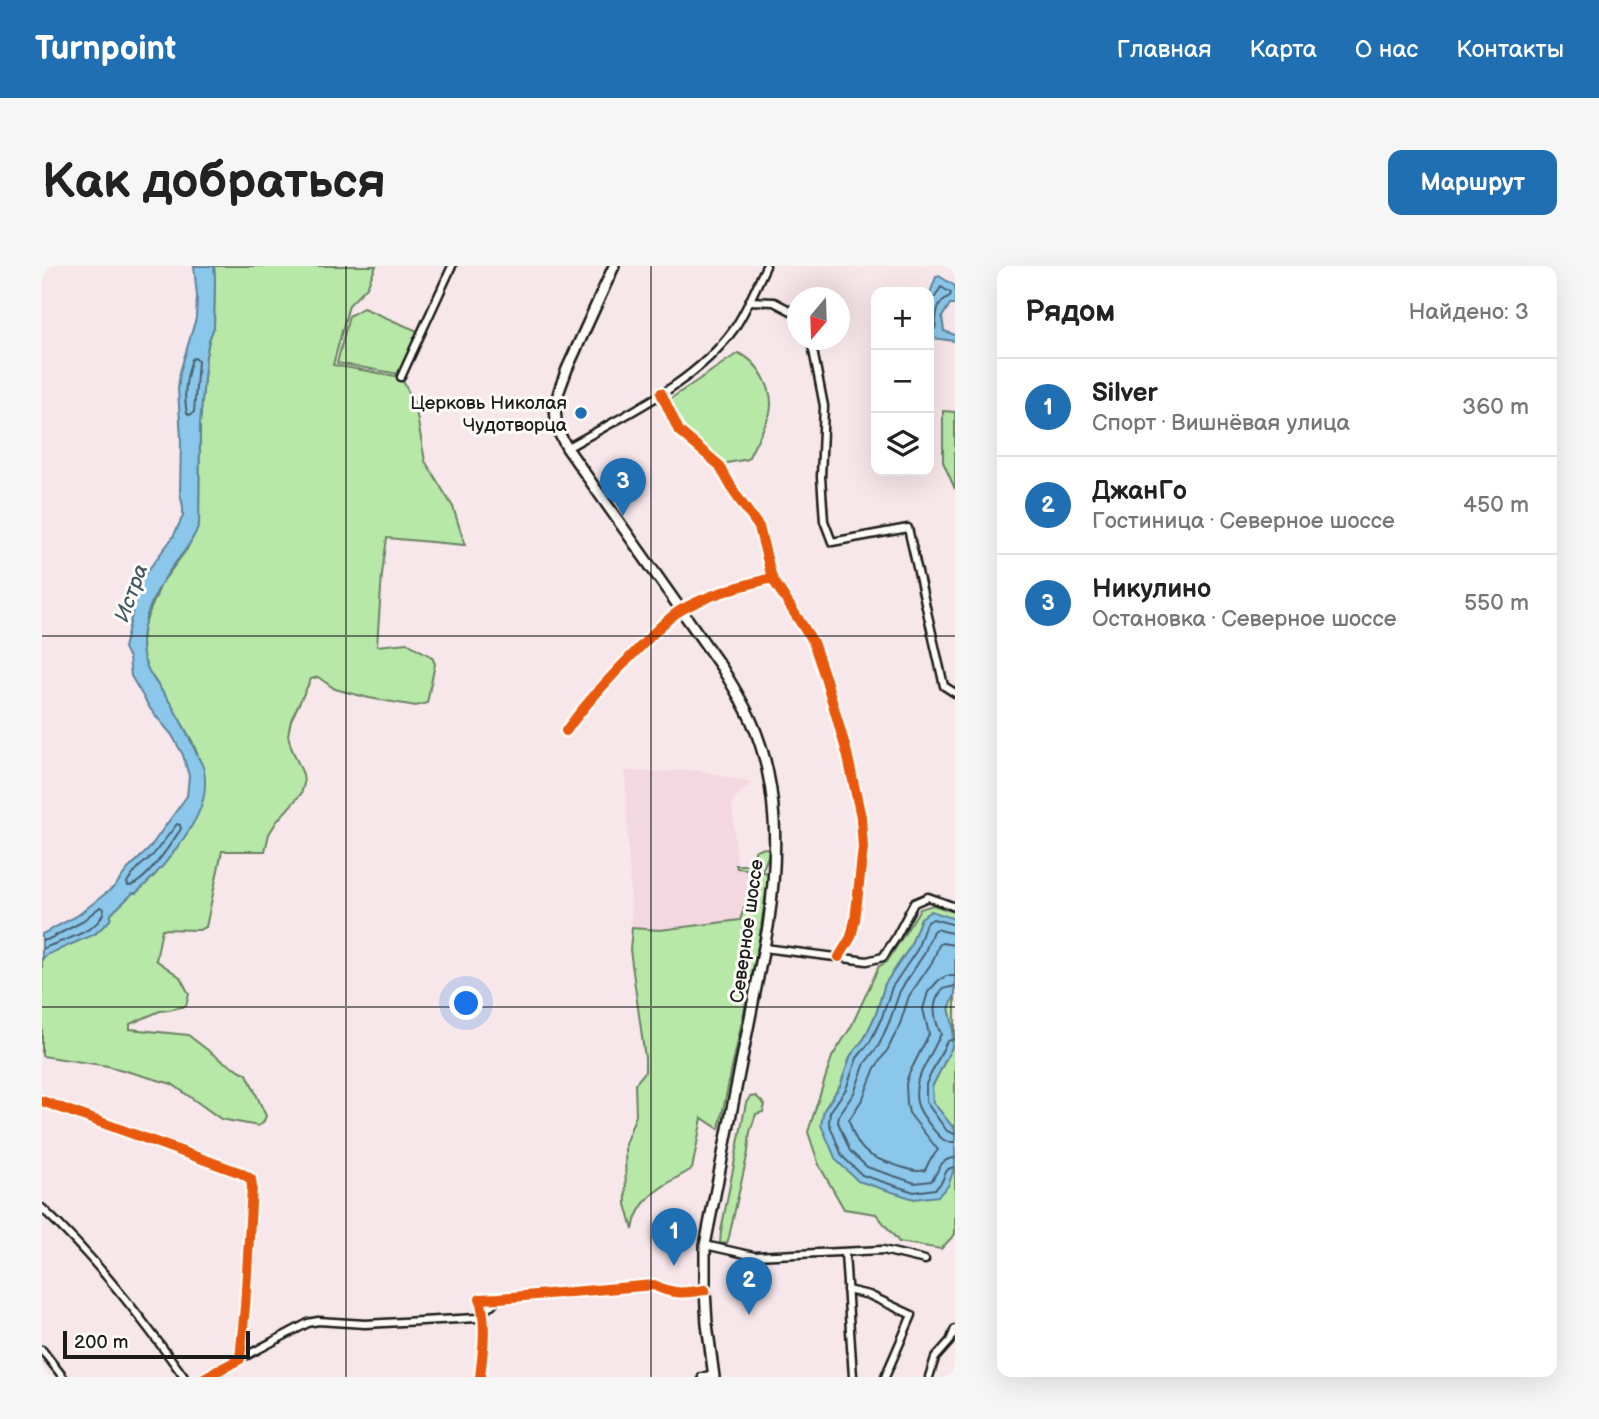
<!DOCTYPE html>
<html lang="ru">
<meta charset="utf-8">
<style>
body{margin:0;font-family:"Balsamiq Sans",sans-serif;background:#f6f6f6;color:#222}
.controls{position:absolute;right:21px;top:21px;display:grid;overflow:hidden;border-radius:14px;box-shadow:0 7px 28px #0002}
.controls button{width:63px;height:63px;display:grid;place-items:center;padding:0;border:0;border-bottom:2px solid #e0e0e0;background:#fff;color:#222;font:35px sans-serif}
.compass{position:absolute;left:745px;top:21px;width:63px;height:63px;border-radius:50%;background:#fff;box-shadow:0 7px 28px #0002;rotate:199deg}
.scale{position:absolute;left:21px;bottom:18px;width:187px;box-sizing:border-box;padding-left:7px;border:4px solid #1c1c1c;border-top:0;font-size:19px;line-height:24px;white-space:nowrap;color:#1c1c1c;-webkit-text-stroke:5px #fdfcf7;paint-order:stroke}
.you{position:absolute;left:425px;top:738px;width:24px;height:24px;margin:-18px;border:5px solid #fff;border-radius:50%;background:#1a73e8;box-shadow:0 0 0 10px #1a73e833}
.badge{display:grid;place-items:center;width:46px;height:46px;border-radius:50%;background:#1f6fb2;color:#fff;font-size:23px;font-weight:700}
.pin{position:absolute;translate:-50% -58px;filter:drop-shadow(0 2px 4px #0008)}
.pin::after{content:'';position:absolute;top:37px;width:24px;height:21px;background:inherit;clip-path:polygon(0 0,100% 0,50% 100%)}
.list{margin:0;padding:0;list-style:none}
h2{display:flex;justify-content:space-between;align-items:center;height:91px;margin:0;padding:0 28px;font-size:30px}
h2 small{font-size:23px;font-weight:400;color:#767676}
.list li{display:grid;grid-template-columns:46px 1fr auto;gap:21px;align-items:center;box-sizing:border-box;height:98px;padding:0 28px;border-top:2px solid #e0e0e0}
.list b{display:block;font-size:26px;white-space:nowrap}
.list p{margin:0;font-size:23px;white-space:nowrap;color:#767676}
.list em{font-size:23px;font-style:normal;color:#767676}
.icon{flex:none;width:38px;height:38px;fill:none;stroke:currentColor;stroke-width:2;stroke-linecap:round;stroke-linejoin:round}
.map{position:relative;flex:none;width:913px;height:1111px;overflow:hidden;border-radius:14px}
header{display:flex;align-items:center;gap:42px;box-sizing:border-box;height:98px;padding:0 35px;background:#1f6fb2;color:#fff}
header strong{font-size:33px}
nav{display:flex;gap:38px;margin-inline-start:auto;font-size:24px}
.intro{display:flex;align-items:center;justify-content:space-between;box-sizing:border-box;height:168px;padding:0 42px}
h1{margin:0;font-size:49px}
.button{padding:18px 32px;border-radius:14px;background:#1f6fb2;color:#fff;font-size:24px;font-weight:700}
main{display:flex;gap:42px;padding:0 42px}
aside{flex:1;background:#fff;border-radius:14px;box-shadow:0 7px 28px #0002}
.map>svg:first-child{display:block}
.built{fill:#f3d7e1}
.green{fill:#b7e8a7;stroke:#6a8262;stroke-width:2}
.water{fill:#8bc7eb;stroke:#5f8398;stroke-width:2}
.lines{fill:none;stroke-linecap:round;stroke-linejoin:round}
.shore{stroke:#48606f;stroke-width:2}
.street-casing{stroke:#1c1c1c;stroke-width:11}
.secondary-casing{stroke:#1c1c1c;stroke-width:14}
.street{stroke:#fdfcf7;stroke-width:6}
.secondary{stroke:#fdfcf7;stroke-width:9}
.cycleway-casing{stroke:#fdfcf7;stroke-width:15}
.cycleway{stroke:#e8590c;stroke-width:10}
.grid{fill:none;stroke:#1c1c1c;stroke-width:2;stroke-opacity:0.55}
.poi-dot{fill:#1f6fb2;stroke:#fdfcf7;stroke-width:2.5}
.labels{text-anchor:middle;stroke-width:6;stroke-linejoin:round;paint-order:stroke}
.poi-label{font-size:19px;fill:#1c1c1c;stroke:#fdfcf7;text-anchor:end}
.street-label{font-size:19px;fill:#1c1c1c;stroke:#fdfcf7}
.water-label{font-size:21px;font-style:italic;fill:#435864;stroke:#fdfcf7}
</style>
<header>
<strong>Turnpoint</strong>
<nav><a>Главная</a><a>Карта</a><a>О нас</a><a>Контакты</a></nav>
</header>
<div class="intro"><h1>Как добраться</h1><a class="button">Маршрут</a></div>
<main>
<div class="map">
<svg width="913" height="1111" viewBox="0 0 913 1111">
<rect width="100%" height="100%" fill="#f7e6ea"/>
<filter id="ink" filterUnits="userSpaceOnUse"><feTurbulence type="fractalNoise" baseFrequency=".0143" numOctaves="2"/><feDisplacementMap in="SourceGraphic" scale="14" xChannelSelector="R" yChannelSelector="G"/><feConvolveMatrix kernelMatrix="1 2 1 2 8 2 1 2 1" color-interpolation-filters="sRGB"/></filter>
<g filter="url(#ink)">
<polygon class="built" points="655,504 709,517 690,535 695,602 715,603 698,654 618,664 590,662 583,505 618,506"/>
<g class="green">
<polygon points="172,0 334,0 325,21 307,39 291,99 359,111 373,139 383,195 411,241 423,279 345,272 340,308 335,380 365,377 390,391 393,398 385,437 374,440 327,432 293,423 276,411 269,413 249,454 246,469 249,481 261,508 262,518 259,528 235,555 227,568 223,585 180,585 164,661 157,664 120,663 114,694 138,711 147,728 144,740 127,744 118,745 88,758 88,763 146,769 180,795 205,808 224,850 221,857 216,860 179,853 130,818 66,800 0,790 0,693 4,689 53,668 68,654 69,648 91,627 94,627 111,611 126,593 153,552 162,505 150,475 130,440 106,404 101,392 100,376 102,359 119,318 145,283 157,258 158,158 164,90 167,74 172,61 173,13"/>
<polygon points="321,42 378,66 357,108 295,97 307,50"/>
<path d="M696 87C717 95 733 125 728 147 725 158 711 181 706 193L680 198 642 163 628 133Z"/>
<polygon points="901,145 913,146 913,223 901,196"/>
<path d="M725 582 728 585 720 606 727 607 716 680 677 863 660 852 650 903C624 918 595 931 591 964L584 938 583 878 594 849 593 818 603 806V792L588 684 590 662 618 664 698 654 715 604 695 602 694 599H712L713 585 716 583Z"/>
<polygon points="891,639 912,646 913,655 910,652 879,652 868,681 843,718 834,748 822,773 809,789 798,820 782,844 913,864 891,836 890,821 910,781 911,760 907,742 913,729 913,968 899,983 857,976 834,948 802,943 777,899 766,866 790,791 809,761 837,700 845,696 878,643"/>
<polygon points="714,830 723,839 721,846 714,848 708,866 706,886 687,971 685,977 678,978 679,965 704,837 708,831"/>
</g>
<g class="water">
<path d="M152 0H172L173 13 172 61 167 74 164 90 158 158 157 258C150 279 138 289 126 307 113 326 100 353 100 377 99 401 116 419 129 438 139 455 148 472 156 491 158 495 162 501 162 505 164 514 163 529 160 537 153 563 115 610 94 627H91L69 648 68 654 53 668 4 689 0 693V668L35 650 73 620 85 604 106 584 145 530 147 510 141 489 130 469 109 444 89 410 87 392 82 382 97 319 101 311 131 271 141 250V241L138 227 139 173 136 123 138 106 154 52 155 30Z"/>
<polygon points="897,10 913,20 913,38 908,38 900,51 902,65 913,69 913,75 890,72 887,76 887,30 894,11"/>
<polygon points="889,645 910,652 913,655 913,729 907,742 911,760 910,781 890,821 891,836 913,864 913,900 906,920 896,930 872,933 816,915 794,894 779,859 782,844 798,820 809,789 822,773 834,748 843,718 868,681 879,652"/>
</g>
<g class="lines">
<g class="shore">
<path d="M887 33 893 31 899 21 909 27 908 30C891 39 896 49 893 63L887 66"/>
<path d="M153 92 156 95 152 146 148 149 145 147C141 129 144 111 150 93Z"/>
<path d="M135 558 138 559 139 563C129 577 103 619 86 620L85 616 97 601 111 589Z"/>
<path d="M913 659 891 653 884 657 875 684 850 721 840 751 828 776 815 792 804 823 788 846 787 857 800 890 820 909 872 926 893 923C894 923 899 917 899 917 904 909 902 902 913 901"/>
<path d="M913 668 894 663 891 665 882 688 858 725 848 754 837 779 823 797 812 827 797 849 796 856 808 885 825 901 873 917 889 915C898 905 896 893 913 892"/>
<path d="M0 674H5L38 657 58 641 62 643C60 666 17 675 0 683"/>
<path d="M913 679 900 677 897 679 891 695 867 730 858 758 846 783 833 802 821 832 807 854C816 887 826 890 856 900 866 903 874 907 883 904L888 894 896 884 867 847 865 838 864 818 866 810 887 768 881 743 886 726 897 714 904 710H913"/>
<path d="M913 720 901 723C888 737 892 753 899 768L876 813C874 822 873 834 877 842 880 849 895 870 902 874 906 877 908 876 913 876"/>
<polyline points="913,773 908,774 904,777 884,818 884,836 905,865 913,868"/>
</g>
<g class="street-casing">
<g id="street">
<polyline points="707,35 732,36 755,48"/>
<polyline points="769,74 782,140 779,211 782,255 790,276 866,262 902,420 913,427"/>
<polyline points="359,111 410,0"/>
<polyline points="619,127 637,165 677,199 694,229 717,261 730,312 771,376 784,414 805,487 819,551 821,582 813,654 809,671 797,691"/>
<path d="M525 182C582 149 653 118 692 63 705 44 714 21 724 0"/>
<path d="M524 465C546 434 572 407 599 380 611 368 624 353 639 344 667 328 699 320 730 312"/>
<polyline points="722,682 825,695 841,691 853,673 872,637 886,631 913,641"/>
<polyline points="0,835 199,907 209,913 210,921 203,1041 198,1093 164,1111"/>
<path d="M0 942C54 993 99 1051 142 1111"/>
<polyline points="663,979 712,990 841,984 883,994"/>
<polyline points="803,987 811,1111"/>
<polyline points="805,1024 827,1029 870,1049 843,1111"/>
<polyline points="0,1084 21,1111"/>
<polyline points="198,1093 266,1057 276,1055 323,1058 435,1052 457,1032"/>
<path d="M438 1111C441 1085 445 1059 438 1033L457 1032 612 1019C631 1029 642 1027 663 1024"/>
<polyline points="660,1111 671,1108"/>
<polyline points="887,1111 893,1092 908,1075 913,1063"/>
</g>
</g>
<g class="secondary-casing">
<path id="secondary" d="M572 0 525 103 517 125 513 141 514 154 516 165 525 182 680 402C690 419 701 436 709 454 738 519 736 592 726 661L663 979V1024L665 1058 672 1111"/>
</g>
<use href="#street" class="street"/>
<use href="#secondary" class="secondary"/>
<g class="cycleway-casing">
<g id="cycleway">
<polyline points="619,127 637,165 677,199 694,229 717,261 730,312 771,376 784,414 805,487 819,551 821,582 813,654 809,671 797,691"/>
<path d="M524 465C546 434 572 407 599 380 611 368 624 353 639 344 667 328 699 320 730 312"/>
<polyline points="0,835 199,907 209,913 210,921 203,1041 198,1093 164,1111"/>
<path d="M438 1111C441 1085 445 1059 438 1033L457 1032 612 1019C631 1029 642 1027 663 1024"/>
</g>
</g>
<use href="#cycleway" class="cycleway"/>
</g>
</g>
<path class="grid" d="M304 0V1111M609 0V1111M0 370H913M0 741H913"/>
<circle class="poi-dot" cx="539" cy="147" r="7"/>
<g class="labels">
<g class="poi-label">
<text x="525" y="143">Церковь Николая<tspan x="525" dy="22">Чудотворца</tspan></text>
</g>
<g class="street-label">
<text transform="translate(704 665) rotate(-82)" y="7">Северное шоссе</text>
</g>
<g class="water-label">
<text transform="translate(89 327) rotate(-70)" y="7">Истра</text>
</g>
</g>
</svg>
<div class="controls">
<button>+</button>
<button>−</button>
<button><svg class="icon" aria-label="layers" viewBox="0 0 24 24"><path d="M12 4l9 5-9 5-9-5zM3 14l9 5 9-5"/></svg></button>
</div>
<svg class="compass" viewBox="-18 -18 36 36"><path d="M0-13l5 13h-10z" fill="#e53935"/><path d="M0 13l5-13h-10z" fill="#767676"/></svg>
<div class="scale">200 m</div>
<div class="you"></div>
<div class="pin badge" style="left:632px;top:1000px">1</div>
<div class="pin badge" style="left:707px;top:1049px">2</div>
<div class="pin badge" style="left:581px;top:250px">3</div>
</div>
<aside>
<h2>Рядом<small>Найдено: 3</small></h2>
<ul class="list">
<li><span class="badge">1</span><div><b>Silver</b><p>Спорт · Вишнёвая улица</p></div><em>360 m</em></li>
<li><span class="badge">2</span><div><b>ДжанГо</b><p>Гостиница · Северное шоссе</p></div><em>450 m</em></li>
<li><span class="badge">3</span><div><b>Никулино</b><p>Остановка · Северное шоссе</p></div><em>550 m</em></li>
</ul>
</aside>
</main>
